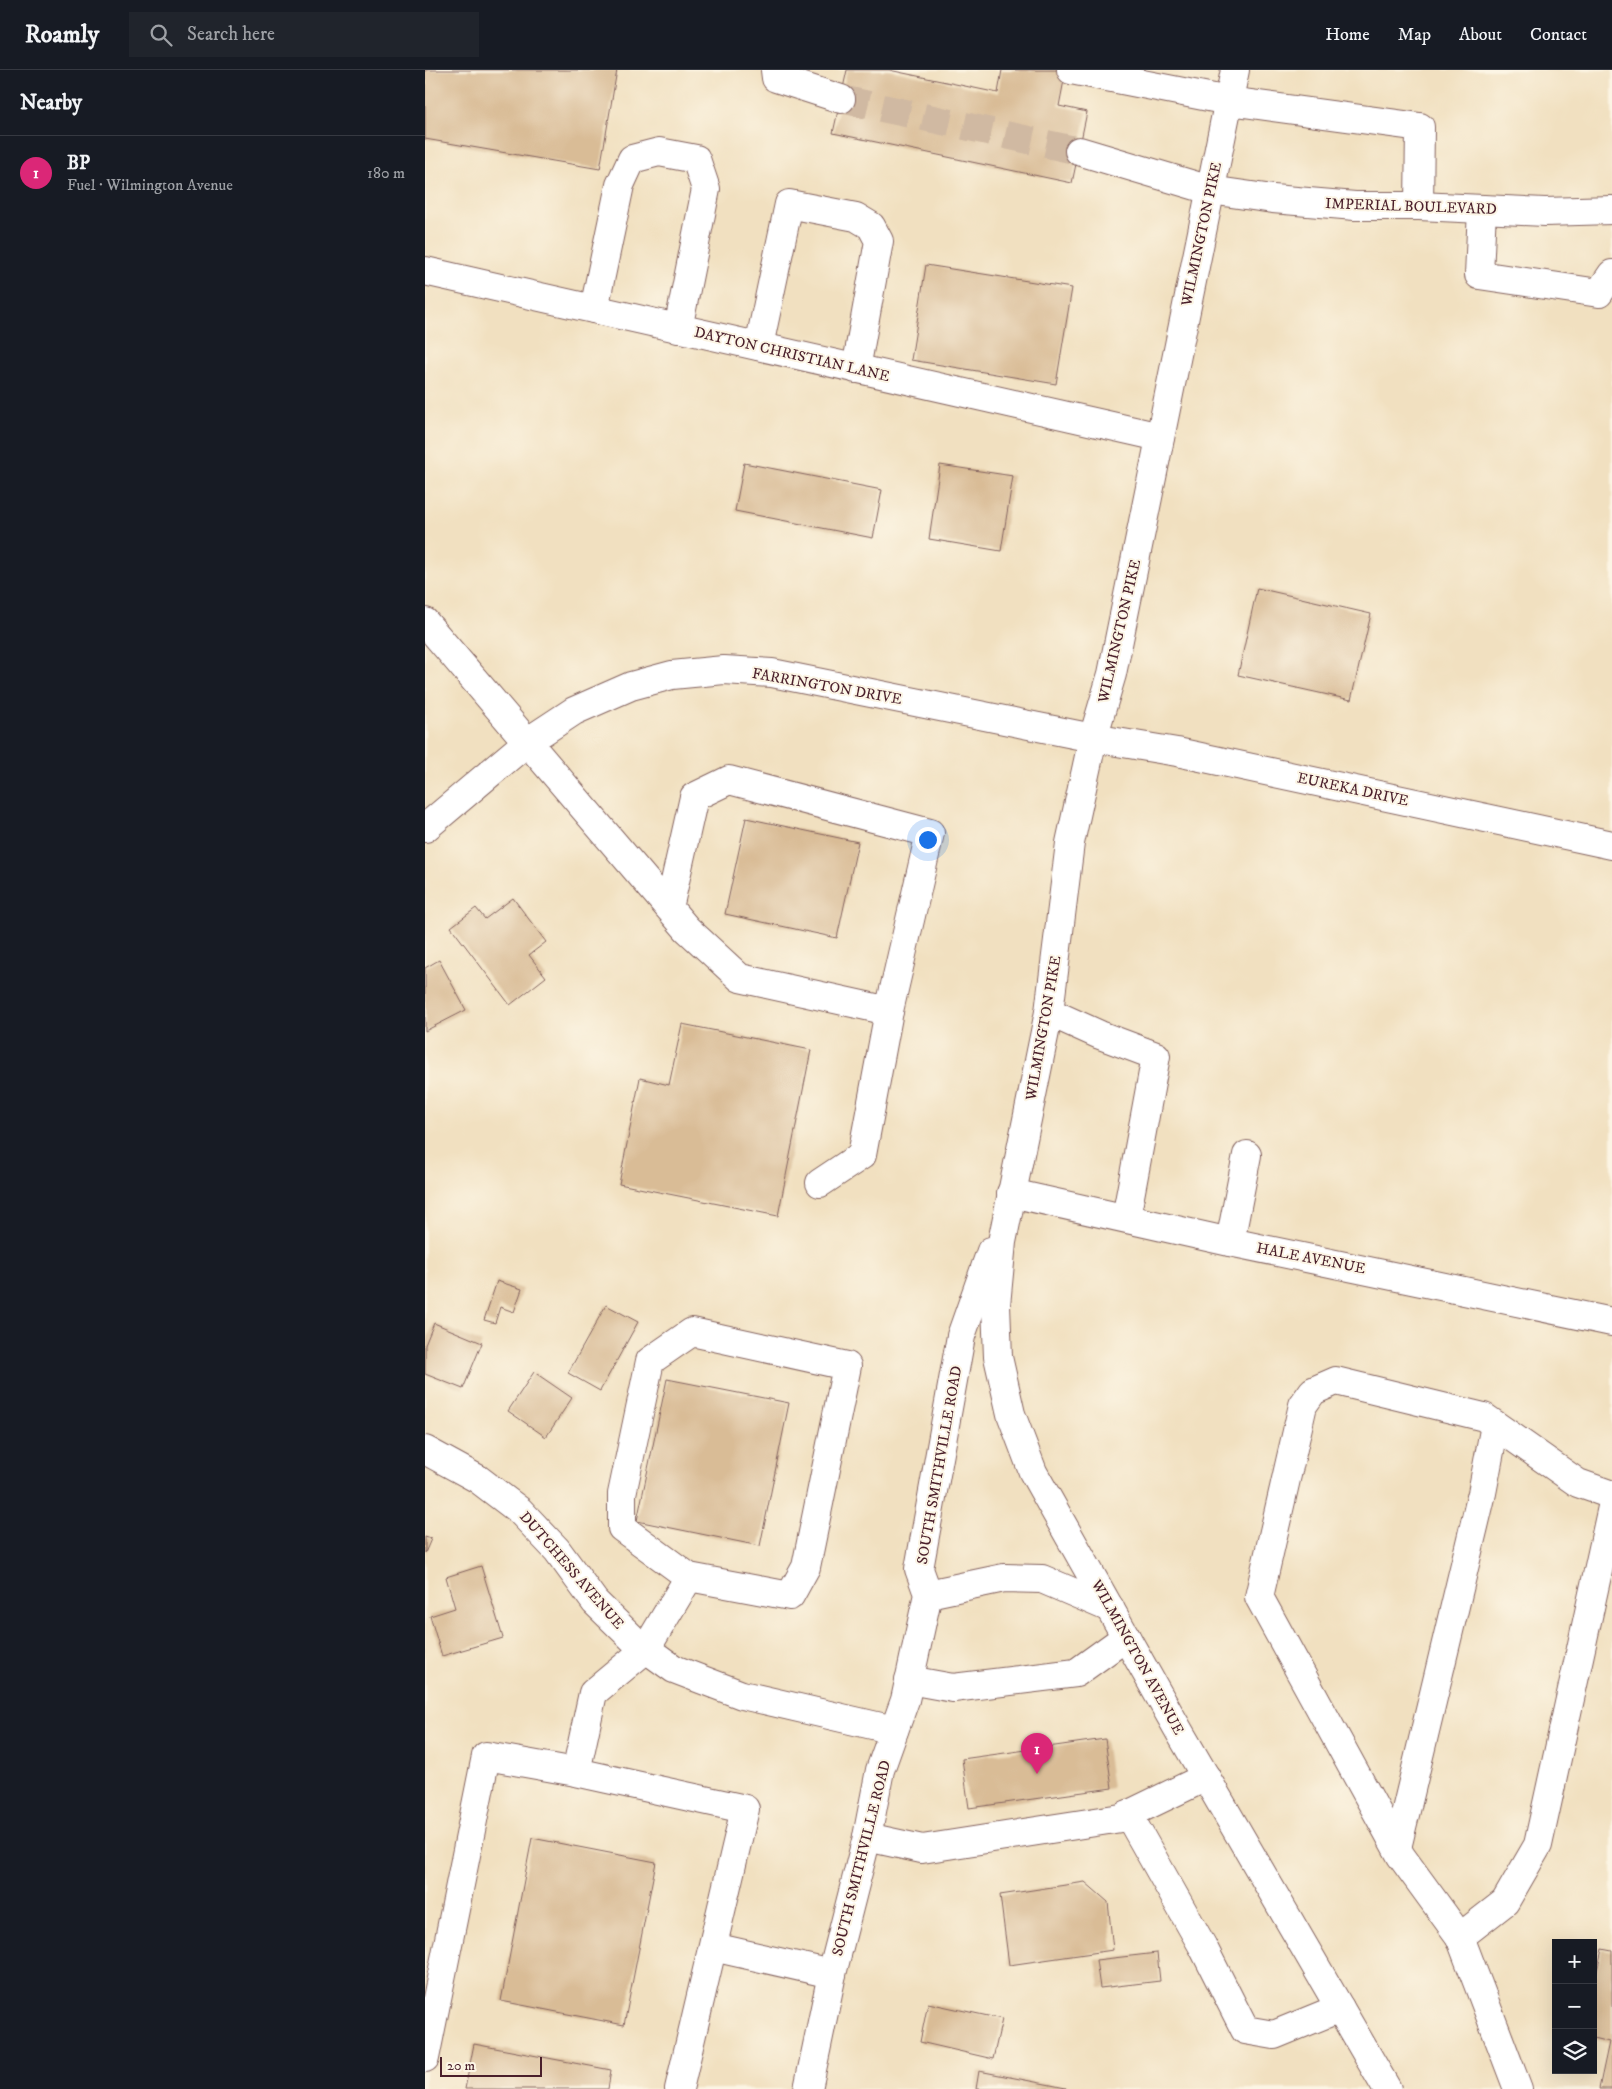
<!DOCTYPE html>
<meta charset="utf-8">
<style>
body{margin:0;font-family:"IM FELL DW Pica",serif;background:#20242c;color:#f1f3f6}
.controls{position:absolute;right:15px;bottom:15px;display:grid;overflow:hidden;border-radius:0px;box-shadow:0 5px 20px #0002}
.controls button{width:45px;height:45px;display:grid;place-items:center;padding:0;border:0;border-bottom:1px solid #363941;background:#171b24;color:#f1f3f6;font:25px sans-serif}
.scale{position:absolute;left:15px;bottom:12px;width:102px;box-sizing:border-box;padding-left:5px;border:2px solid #4a1f2b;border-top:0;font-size:14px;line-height:18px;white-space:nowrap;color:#4a1f2b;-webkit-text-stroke:4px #fcf5e5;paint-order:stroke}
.you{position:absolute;left:502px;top:769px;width:18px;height:18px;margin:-12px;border:4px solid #fff;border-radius:50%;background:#1a73e8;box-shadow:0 0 0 8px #1a73e833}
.badge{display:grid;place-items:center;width:32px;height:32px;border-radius:50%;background:#db2777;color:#fff;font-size:16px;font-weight:700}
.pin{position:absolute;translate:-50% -41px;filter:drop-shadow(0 1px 2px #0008)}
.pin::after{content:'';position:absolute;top:26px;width:18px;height:15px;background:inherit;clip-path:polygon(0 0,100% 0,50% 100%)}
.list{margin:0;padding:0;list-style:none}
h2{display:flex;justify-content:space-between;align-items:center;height:65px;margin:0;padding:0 20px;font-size:21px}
h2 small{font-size:16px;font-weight:400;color:#9ea1a6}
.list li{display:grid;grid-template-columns:32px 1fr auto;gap:15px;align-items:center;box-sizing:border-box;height:75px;padding:0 20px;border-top:1px solid #363941}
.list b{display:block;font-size:19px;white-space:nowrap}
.list p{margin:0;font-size:16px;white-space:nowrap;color:#9ea1a6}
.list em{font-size:16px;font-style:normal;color:#9ea1a6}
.icon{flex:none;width:28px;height:28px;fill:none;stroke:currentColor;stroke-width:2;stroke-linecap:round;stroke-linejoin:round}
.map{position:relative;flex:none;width:1187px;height:2019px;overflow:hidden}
header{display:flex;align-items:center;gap:30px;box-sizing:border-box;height:70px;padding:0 25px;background:#171b24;border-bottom:1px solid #363941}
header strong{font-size:24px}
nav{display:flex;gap:28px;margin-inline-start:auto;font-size:18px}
.search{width:350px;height:45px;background:#20242c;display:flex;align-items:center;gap:12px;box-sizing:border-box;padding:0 18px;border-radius:0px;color:#9ea1a6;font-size:19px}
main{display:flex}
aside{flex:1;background:#171b24}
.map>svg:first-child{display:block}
.building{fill:#d9bc96}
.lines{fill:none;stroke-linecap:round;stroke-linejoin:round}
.minor-tunnel{stroke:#d0b9a2;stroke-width:28;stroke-dasharray:28 14;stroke-linecap:butt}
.minor-casing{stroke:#84635f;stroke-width:30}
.major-casing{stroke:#84635f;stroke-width:30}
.minor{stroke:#fff;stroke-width:28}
.major{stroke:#fff;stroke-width:28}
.labels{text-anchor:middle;stroke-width:4;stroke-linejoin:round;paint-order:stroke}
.street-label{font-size:15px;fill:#4a1f2b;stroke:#fcf5e5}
</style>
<header>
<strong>Roamly</strong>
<div class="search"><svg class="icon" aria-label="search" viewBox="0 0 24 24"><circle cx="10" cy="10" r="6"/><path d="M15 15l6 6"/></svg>Search here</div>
<nav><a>Home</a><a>Map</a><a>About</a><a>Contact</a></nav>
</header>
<main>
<aside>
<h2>Nearby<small></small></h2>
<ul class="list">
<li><span class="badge">1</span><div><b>BP</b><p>Fuel · Wilmington Avenue</p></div><em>180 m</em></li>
</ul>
</aside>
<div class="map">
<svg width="1187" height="2019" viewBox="0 0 1187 2019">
<rect width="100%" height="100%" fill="#fcf5e5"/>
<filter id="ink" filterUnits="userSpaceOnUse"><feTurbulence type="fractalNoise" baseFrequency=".02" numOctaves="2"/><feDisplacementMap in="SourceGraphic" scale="10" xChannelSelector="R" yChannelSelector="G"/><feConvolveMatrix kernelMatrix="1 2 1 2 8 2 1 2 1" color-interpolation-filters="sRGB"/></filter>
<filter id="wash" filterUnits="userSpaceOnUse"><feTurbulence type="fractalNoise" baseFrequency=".0096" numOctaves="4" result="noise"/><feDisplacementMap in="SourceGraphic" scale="20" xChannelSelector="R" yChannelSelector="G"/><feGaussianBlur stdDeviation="1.12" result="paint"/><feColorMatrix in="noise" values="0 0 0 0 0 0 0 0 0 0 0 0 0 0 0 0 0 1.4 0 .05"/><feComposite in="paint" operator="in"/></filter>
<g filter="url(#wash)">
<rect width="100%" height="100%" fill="#f1e0c0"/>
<g id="blocks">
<g class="building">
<polygon points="0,0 192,0 175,99 0,69"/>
<polygon points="422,0 464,0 573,23 577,0 641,0 634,36 662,42 647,113 408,63"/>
<polygon points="501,195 647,218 631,314 486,290"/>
<polygon points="319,393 457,420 448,468 310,441"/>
<polygon points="515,395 588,406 576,481 504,469"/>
<polygon points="832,518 946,544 926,630 813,605"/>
<polygon points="321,748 433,772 412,868 300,844"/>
<polygon points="88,828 121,872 104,885 121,907 85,935 26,857 51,838 60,849"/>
<polygon points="14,890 41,940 0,961 0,898"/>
<polygon points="257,954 386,980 353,1146 194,1114 215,1008 244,1015"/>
<polygon points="72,1211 97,1219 89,1242 75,1237 70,1253 59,1250"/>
<polygon points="181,1235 213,1252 175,1321 143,1303"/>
<polygon points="9,1253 57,1273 38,1319 0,1304 0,1275"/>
<polygon points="109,1302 147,1328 121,1367 83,1341"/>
<polygon points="242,1309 364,1333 335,1476 212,1451"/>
<polygon points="0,1467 6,1469 0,1483"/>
<polygon points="56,1496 78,1568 17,1586 5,1546 30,1538 21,1507"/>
<polygon points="680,1669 687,1718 544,1738 537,1689"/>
<polygon points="107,1768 231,1792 199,1955 76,1931"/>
<polygon points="660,1812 683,1832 688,1880 584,1895 575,1825"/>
<polygon points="1177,1879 1187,1881 1187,2019 1174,2019 1184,1972 1168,1968 1168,1920"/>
<polygon points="732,1883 735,1911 675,1918 671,1890"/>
<polygon points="503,1933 577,1949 568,1989 495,1972"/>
<polygon points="49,1974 186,2000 183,2019 40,2019"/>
<polygon points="554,2001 641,2018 641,2019 551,2019"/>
</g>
</g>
</g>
<g filter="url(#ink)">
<use href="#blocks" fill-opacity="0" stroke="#84635f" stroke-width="1"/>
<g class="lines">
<polyline class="minor-tunnel" points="416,29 654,81"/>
<g class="minor-casing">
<g id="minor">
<polyline points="350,0 351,8 416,29"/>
<polyline points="646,0 804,31 995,57 994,136"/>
<polyline points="654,81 785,120 848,129 930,136 994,136 1120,142 1187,140"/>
<polyline points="1057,139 1054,205 1174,223 1187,204"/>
<polyline points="0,201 735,367"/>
<polyline points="169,239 195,115 207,89 234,82 271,89 281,119 253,259"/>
<polyline points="334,276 364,134 431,147 446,156 454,171 431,299"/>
<polyline points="0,552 244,838 262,859 315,908 464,941 505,763 304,710 269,727 244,838"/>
<polyline points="0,758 102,672 149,641 206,616 247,605 299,600 347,603 668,668 752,682 1187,775"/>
<polyline points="624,942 675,965 731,986 701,1148"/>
<polyline points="395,1113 437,1085 464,941"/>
<polyline points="586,1123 805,1172 1187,1252"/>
<polyline points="805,1172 822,1085"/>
<polyline points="0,1380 53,1409 95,1441 132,1480 170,1532 210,1571 249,1599 317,1625 469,1660"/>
<polyline points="484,1610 528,1618 651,1603 701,1567"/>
<polyline points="703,1744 778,1877 820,1960 849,1965 915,1938"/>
<polyline points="442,1767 497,1779 696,1748 781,1707"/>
<polyline points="972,1778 1057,1423 1070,1355"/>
<polyline points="1035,1867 976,1786 834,1527 878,1335 888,1321 911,1311 1059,1347 1153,1413 1187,1425"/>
<polyline points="288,1877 407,1904"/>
<polyline points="0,1988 61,1686 151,1702"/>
<polyline points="254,2019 320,1739 151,1702 168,1623 221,1579 264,1507 365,1526 381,1497 422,1296 267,1262 225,1291 197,1424 197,1458 264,1507"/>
<polyline points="1093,2019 1035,1867 1080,1832 1113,1775 1187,1437"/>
</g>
</g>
<g class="major-casing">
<g id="major">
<polyline points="810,0 687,604 668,668 645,773 624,942 577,1172 571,1235 573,1287 586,1344 608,1402 754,1661 962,2019"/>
<polyline points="503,1524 579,1508 617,1509 685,1538"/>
<polyline points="383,2019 407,1904 442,1767 455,1700 480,1630 503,1524 494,1499 536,1266 566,1181"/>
</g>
</g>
<use href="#minor" class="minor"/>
<use href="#major" class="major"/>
</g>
</g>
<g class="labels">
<g class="street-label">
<text transform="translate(986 136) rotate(2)" y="5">IMPERIAL BOULEVARD</text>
<text transform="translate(776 164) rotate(-78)" y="5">WILMINGTON PIKE</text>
<text transform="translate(367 284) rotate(13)" y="5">DAYTON CHRISTIAN LANE</text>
<text transform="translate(694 561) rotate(-77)" y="5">WILMINGTON PIKE</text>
<text transform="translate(402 616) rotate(10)" y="5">FARRINGTON DRIVE</text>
<text transform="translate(928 719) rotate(12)" y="5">EUREKA DRIVE</text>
<text transform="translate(618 958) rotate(-80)" y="5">WILMINGTON PIKE</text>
<text transform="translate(886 1188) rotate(11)" y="5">HALE AVENUE</text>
<text transform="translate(514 1395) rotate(-80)" y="5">SOUTH SMITHVILLE ROAD</text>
<text transform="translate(147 1500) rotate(49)" y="5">DUTCHESS AVENUE</text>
<text transform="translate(713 1587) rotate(61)" y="5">WILMINGTON AVENUE</text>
<text transform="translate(436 1788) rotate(-76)" y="5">SOUTH SMITHVILLE ROAD</text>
</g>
</g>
</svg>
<div class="controls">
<button>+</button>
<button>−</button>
<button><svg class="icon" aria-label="layers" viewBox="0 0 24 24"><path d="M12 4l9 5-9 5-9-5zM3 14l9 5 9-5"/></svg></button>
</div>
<div class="scale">20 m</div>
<div class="you"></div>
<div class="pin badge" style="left:612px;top:1704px">1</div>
</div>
</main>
